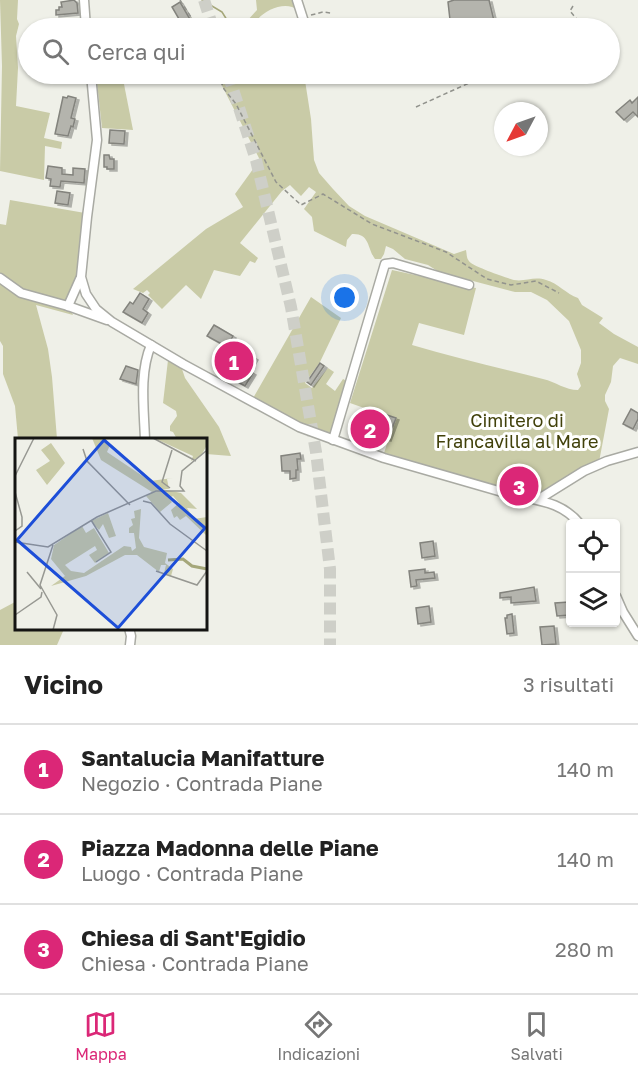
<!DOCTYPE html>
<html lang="it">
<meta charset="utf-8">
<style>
body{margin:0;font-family:"Golos Text",sans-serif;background:#f6f6f6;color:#222}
.controls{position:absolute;right:18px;bottom:18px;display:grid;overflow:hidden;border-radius:6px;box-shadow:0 2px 4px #0004}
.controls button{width:54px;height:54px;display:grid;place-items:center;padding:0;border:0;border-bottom:2px solid #e0e0e0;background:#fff;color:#222;font:30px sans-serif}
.compass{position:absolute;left:494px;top:102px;width:54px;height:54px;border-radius:50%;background:#fff;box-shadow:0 2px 4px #0004;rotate:229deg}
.you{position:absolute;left:345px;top:298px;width:21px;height:21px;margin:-15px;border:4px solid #fff;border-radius:50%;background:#1a73e8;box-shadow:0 0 0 9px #1a73e833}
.badge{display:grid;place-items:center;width:39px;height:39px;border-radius:50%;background:#db2777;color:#fff;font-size:20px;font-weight:700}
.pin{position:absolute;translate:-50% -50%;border:3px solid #fff;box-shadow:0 2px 6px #0006}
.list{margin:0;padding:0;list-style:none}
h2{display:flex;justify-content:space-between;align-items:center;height:78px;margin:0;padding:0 24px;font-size:26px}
h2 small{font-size:20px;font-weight:400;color:#767676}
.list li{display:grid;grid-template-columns:39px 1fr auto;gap:18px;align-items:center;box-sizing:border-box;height:90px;padding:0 24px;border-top:2px solid #e0e0e0}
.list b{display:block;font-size:22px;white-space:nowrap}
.list p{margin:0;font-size:20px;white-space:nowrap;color:#767676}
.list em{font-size:20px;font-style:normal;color:#767676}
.icon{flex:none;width:33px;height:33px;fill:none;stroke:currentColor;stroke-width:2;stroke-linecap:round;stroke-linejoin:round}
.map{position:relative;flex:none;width:638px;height:645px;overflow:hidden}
.search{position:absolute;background:#fff;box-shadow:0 2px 4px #0004;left:18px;right:18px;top:18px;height:66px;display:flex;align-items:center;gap:15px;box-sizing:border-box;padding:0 21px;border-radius:33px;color:#767676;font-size:22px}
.sheet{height:348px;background:#fff}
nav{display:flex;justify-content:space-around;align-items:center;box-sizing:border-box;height:84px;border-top:2px solid #e0e0e0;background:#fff;font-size:16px;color:#767676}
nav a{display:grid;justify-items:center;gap:3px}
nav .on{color:#db2777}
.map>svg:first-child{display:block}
.green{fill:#c9cba7}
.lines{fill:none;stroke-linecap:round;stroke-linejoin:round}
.stream{stroke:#a5a77a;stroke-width:1.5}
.building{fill:#b4b4ad;stroke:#83837d;stroke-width:1.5;filter:url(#shadow)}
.highway-tunnel{stroke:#cecfc8;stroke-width:12;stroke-dasharray:12 6;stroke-linecap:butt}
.minor-casing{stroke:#a9aaa3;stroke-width:11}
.path{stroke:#92938d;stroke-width:1.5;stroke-dasharray:4.5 3;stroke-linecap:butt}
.minor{stroke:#fff;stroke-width:8}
.labels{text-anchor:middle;stroke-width:6;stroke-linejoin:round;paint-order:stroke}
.park-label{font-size:18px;fill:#41410a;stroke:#fffffe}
.inset-river{fill:none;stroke:#a5a77a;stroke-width:3}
.inset-road{fill:none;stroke:#979892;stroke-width:1.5}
.view{fill:#1d4ed8;fill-opacity:0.15;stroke:#1d4ed8;stroke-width:3}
.inset-edge{fill:none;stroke:#141412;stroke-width:3}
</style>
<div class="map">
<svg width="638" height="645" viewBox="0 0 638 645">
<defs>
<filter id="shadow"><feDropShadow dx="3" dy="2" stdDeviation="0" flood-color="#0004"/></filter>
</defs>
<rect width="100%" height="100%" fill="#eff0e8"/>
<g class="green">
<polygon points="0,0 18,0 17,19 19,24 16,36 18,68 16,106 50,113 44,138 62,142 61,149 45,146 44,180 0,171 2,66"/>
<path d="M256 0H294L298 10C286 1 267 9 258 19L257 28H252L247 21 257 10Z"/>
<polygon points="96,74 122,74 133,130 102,128"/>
<path d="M216 74H304L311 119 314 160 319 173 333 189 349 206 365 216 454 254 466 250C467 255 466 259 471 263 476 267 506 278 514 280 525 282 534 276 546 280 558 283 566 294 578 298L582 305 603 318 599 323 614 334 638 347V364L620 358 613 366 611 382 605 395V401L609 409 599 462 539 494 505 488 384 453 395 419 350 403 392 270 476 288 464 335 419 323 412 345C456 358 499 368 543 379 556 382 565 390 578 390L581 386 577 374 581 363V350L569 321 547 300 531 292H515L439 272 428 265 405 259 393 249 386 246 384 254 381 259H375C367 248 370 233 352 234L347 240 346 247 314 231 312 217 304 209 316 192 309 187 301 196 290 185 282 191 240 243 258 258 255 263 250 261 240 276 214 270 201 299 186 285 162 309 148 295 150 293 147 290 143 293 133 289 206 229 243 207 235 194 256 165 261 162Z"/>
<polygon points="10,200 85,213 77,278 70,309 73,315 36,305 48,349 52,377 57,439 18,439 15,406 3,374 3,346 0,341 0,224 6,225"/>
<polygon points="311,297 341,318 320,362 305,383 312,388 328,368 334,372 326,384 335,391 343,379 349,382 332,436 288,419 252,400"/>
<polygon points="168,360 182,369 185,378 219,427 231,456 206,454 206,440 177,439 173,432 170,431 170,426 177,416 176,411 163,403"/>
<polygon points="15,602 16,628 64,629 57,645 0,645 0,610"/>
</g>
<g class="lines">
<polyline class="stream" points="202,0 222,12 232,28"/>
</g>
<g class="building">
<polygon points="74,0 77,3 78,13 56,15 56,10 59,10 59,7 62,7 61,2"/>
<polygon points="454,0 489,0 495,25 479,28 445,28 443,21 450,20 448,2"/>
<polygon points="180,2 191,21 183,26 172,7"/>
<polygon points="68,96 76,98 71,118 75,119 73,127 71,126 68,136 55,134 63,97 67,98"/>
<polygon points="638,97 638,117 633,112 624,120 616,112 630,100 632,103"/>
<polygon points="110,130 125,131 124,144 109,143"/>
<polygon points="104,155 109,155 110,159 114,159 114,169 107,169 107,167 104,167"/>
<polygon points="48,166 62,168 62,174 73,175 73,168 85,169 84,183 61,181 60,187 50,186 51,179 46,178"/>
<polygon points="57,191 70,193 68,205 55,203"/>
<polygon points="140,293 149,299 143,309 148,313 142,323 123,312 130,302 133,304"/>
<polygon points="214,325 233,336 227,347 207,336"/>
<polygon points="235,353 244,358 247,353 255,358 248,370 253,373 245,386 236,381 244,368 231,361"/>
<polygon points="320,363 324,366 311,385 307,382"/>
<polygon points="126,366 138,370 136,384 120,379"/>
<polygon points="362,409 368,412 369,409 396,418 388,439 381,437 386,421 369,415 368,418 366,417 364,422 358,420"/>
<polygon points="631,409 638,413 638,419 633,429 623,424"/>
<polygon points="300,453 301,459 297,459 298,470 296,470 296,478 290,479 290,471 282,471 281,456"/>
<polygon points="433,541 435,556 422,558 420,543"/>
<polygon points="425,569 425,573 434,572 435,578 416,580 417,586 411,587 409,571"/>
<polygon points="534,587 536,601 511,603 511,597 500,598 500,593"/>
<polygon points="569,602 570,603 570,615 557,616 555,603"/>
<polygon points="429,606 431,622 418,624 416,608"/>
<polygon points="512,614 514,633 507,634 505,618 507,618 507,615"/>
<polygon points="554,626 556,644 542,645 540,627"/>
</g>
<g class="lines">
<g class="highway-tunnel">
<polyline points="204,0 213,28"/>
<polyline points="228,74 256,160 291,307 316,452 330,569 330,645"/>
</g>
<g class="minor-casing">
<g id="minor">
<polyline points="84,0 86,28"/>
<polyline points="297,0 306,28"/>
<path d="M91 74 97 140 87 217 81 277 86 294 96 309 112 322 183 364 299 427 384 458 509 494C536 501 560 500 580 524"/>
<polyline points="0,278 21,293 68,306 107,320"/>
<polyline points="68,306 80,279"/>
<path d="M145 440C144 409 139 373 151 345"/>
<polyline points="333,440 385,264 393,263 469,285"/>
<polyline points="539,499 584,471 607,461 638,452"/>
<polyline points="616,596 623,612 638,636"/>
<polyline points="129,628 131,636 130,645"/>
</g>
</g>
<g class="path">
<polyline points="180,0 198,28"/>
<polyline points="573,6 570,11 584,28"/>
<polyline points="311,15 323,12 331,13"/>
<polyline points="218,74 224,89 236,104 276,182 301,205 323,194 372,224 446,252 487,279 511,285 536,281 559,293"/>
<polyline points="416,107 489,74"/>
</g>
<use href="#minor" class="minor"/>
</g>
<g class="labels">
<g class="park-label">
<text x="517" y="427">Cimitero di<tspan x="517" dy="21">Francavilla al Mare</tspan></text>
</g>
</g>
<g transform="translate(15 438)">
<rect width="192" height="192" fill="#eff0e8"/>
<path d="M77 0H90L95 7 92 14 135 43 158 40 152 41 154 51H147L166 55 182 71 172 70 179 81 192 79V98L171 78 165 82 162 78 159 80 156 72 164 65 158 58 154 60 157 64 145 74 131 58 137 54 86 22ZM139 0H192V7L186 18 176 23 178 18ZM36 5 50 25 32 47 21 32 35 23 26 12ZM126 71 124 100 129 109 152 115 150 125 158 131 156 138 149 135 151 127H146L144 134 122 117H110L71 138 36 148 50 138 36 121 39 107 67 88 71 95 79 90 94 115 80 125 74 117 82 112 80 108 50 127 56 133 69 135 109 108 116 109 117 113 121 110 119 95H114V90L118 87 116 81 120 80 119 73ZM93 75 101 98 94 100 88 86 84 92 76 83Z" fill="#c9cba7"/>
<path class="inset-river" d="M153 122 168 121 177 128 192 131"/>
<path class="inset-road" d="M138 0 181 23M68 11 72 23 115 67M0 38 19 0M155 50 147 44 157 12M0 54 7 79V88L0 93M128 63 136 65 155 86 192 113M76 82 96 114 81 124M0 104 33 109 82 79 141 53H169L165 48 167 33 191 13M141 133 182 147 192 133M12 134 26 151M0 177 26 159 27 154M38 192 42 177 25 147 38 107"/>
<path class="view" d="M89 2 190 90 103 190 2 102Z"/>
<rect width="192" height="192" class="inset-edge"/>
</g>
</svg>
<div class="controls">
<button><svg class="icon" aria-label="locate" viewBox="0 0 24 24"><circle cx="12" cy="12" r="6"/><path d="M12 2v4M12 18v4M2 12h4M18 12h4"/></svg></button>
<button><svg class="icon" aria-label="layers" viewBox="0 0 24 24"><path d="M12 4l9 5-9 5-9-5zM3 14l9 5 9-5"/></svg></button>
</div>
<svg class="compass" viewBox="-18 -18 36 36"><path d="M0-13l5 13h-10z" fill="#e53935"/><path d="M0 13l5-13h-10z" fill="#767676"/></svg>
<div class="you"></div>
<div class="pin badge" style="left:234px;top:361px">1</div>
<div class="pin badge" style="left:370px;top:429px">2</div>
<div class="pin badge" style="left:519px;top:486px">3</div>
<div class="search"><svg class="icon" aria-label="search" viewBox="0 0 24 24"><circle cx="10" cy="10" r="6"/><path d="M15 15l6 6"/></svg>Cerca qui</div>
</div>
<section class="sheet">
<h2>Vicino<small>3 risultati</small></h2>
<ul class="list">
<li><span class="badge">1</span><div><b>Santalucia Manifatture</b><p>Negozio · Contrada Piane</p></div><em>140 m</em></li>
<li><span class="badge">2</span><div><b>Piazza Madonna delle Piane</b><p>Luogo · Contrada Piane</p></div><em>140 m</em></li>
<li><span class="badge">3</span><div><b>Chiesa di Sant'Egidio</b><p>Chiesa · Contrada Piane</p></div><em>280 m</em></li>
</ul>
</section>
<nav>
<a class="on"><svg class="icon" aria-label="map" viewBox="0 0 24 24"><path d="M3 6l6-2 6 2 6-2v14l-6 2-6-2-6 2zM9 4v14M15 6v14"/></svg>Mappa</a>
<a><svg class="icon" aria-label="directions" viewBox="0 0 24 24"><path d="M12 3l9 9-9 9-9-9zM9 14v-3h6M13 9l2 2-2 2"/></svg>Indicazioni</a>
<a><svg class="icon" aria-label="saved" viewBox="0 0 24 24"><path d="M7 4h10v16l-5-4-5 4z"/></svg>Salvati</a>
</nav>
